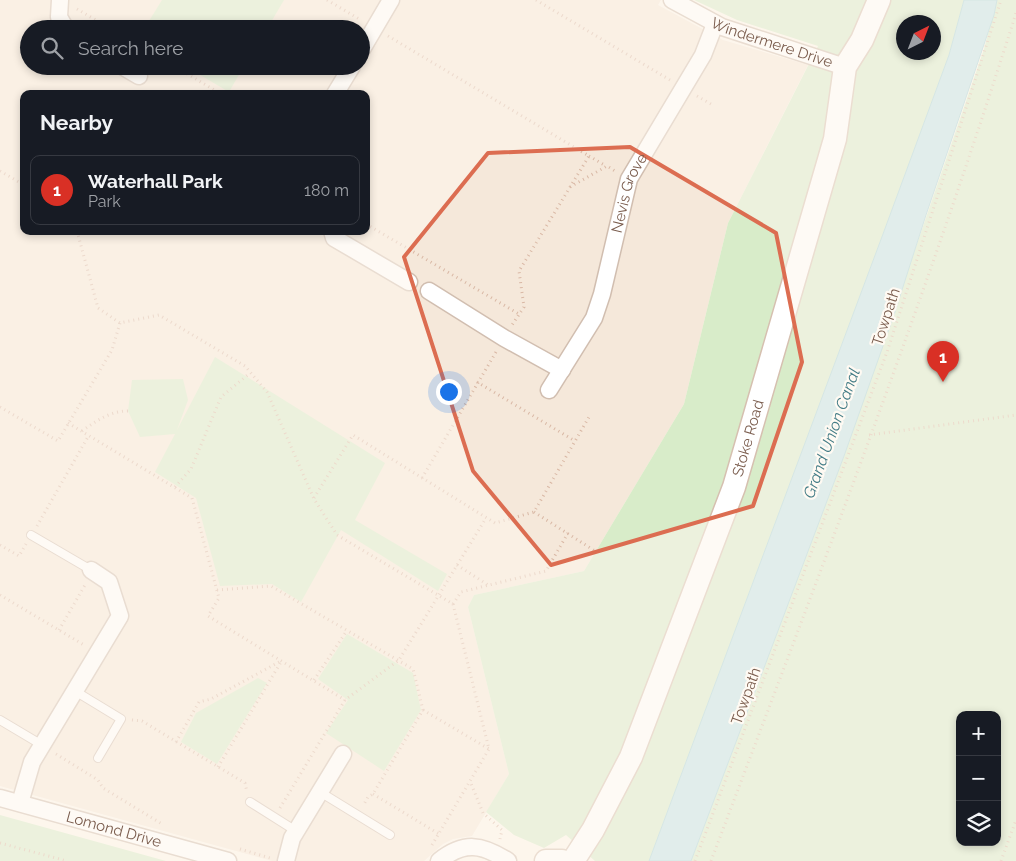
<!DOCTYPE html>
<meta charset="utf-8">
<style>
body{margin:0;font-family:Raleway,sans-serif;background:#20242c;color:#f1f3f6}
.controls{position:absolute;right:15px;bottom:15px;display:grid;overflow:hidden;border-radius:10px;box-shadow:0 2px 8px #0003}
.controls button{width:45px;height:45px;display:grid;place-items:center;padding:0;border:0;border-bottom:1px solid #363941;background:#171b24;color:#f1f3f6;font:25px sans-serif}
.compass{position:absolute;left:896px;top:15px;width:45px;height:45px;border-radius:50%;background:#171b24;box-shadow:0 2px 8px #0003;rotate:42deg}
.you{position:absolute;left:448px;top:391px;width:18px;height:18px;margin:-12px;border:4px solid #fff;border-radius:50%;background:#1a73e8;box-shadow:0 0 0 8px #1a73e833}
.badge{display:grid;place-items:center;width:32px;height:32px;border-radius:50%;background:#d93025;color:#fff;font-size:16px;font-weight:700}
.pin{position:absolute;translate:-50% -41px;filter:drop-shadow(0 1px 2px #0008)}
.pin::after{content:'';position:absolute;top:26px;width:18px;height:15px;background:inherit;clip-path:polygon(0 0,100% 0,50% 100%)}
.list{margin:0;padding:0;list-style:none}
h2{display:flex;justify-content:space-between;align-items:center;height:65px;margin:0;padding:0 20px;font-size:21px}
h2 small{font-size:16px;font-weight:400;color:#9ea1a6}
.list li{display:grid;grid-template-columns:32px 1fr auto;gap:15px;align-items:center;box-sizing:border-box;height:70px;margin:0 10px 10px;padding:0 10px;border:1px solid #363941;border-radius:10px}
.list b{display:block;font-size:19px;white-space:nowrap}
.list p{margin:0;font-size:16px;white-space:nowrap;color:#9ea1a6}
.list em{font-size:16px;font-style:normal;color:#9ea1a6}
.icon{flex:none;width:28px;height:28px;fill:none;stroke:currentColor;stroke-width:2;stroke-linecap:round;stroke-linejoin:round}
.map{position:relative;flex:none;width:1016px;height:861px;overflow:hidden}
.search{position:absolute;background:#171b24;box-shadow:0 2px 8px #0003;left:20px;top:20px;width:350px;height:55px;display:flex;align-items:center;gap:12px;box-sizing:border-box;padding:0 18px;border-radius:28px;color:#9ea1a6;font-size:19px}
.panel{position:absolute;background:#171b24;box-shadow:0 2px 8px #0003;left:20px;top:90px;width:350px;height:145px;border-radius:10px}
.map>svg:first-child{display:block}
.residential{fill:#f5e8da;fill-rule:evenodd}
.green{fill:#d8ecc9;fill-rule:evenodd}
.water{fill:#bfe3e8;stroke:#a5d3da}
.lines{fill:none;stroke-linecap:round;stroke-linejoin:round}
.lane-casing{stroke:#d1beb0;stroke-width:10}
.street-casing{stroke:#d1beb0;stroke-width:19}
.secondary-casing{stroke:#d6c0b0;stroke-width:25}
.path{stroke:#d9b8a5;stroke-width:3;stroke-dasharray:1 4;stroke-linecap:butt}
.lane{stroke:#fff;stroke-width:8}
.street{stroke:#fff;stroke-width:16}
.secondary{stroke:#fff;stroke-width:22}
.marked{fill:none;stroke:#dc6d51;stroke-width:4;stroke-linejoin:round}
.labels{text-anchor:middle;stroke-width:4.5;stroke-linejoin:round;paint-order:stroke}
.street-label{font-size:15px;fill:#7a5c4d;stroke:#fffaf3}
.water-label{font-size:16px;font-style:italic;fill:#437c86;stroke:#fffaf3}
</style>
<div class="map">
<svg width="1016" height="861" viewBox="0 0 1016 861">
<rect width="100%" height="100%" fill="#fdf6ec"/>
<path class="residential" d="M0 0H661L658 5 723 40 808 65 728 223 684 404 584 571 474 595 468 607 509 774 472 836 453 839 443 844 424 861H272L0 786ZM29 29H361V66H29ZM24 94H366V231H24Z"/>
<g class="green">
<polygon points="162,0 284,0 267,29 144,29"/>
<path d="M694 0H964L949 55 883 234 649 861H595L566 835 544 848 514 835 486 812 509 774 468 607 474 595 584 571 684 404 728 223 818 46 737 20ZM904 22H934V52H904Z"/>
<path d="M997 0H1016V861H691L844 456 984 49ZM960 715H997V842H960Z"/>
<polygon points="185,66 244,66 229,92"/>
<polygon points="215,357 385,463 355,520 447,574 438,591 341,530 301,602 272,584 220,586 196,498 155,472 175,434 140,437 128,411 132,380 183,379 188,400 177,430"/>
<polygon points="347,634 413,673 421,710 384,771 326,733 348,700 318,679"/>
<polygon points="258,678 267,683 217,764 181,742 196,713"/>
<polygon points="0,815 166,861 0,861"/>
</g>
<polygon class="water" points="964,0 997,0 994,15 926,215 894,315 844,456 691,861 649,861 883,234 949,55"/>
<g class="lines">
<g class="lane-casing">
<g id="lane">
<polyline points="31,535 91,570"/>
<polyline points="75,691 121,719 98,758"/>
<polyline points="0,720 42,745"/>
<polyline points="320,792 390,835"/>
<polyline points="250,802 296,831"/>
</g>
</g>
<g class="street-casing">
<g id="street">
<polyline points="60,0 59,17 66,29"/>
<path id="s1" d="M672 0 722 27 845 67"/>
<polyline points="361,51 391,0"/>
<polyline points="122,66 139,76"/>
<polyline points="335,94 352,66"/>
<polyline points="332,231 334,238 409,282"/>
<polyline points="429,291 504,338 562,370"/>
<path id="s2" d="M549 390 594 318 602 294 629 179 703 55 715 24"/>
<path id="s3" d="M0 798 228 861"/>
<polyline points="20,803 32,762 120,616 109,582 91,570"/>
<polyline points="286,861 292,838 343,754"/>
<path d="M439 861C464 841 482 844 508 861"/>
</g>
</g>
<g class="secondary-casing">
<g id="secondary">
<polyline points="546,861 562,861"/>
<path id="s4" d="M573 861 593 830 631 757 734 487 835 139 845 67 862 40 879 0"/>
</g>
</g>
<g class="path">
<polyline points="327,0 361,20"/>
<polyline points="536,0 670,80"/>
<polyline points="77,9 111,29"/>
<polyline points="388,36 589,156 519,271 524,307 512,325"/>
<polyline points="174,66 221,94"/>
<polyline points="697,96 711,104"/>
<polyline points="589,156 606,166"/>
<polyline points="0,171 24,185"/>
<polyline points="570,187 607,166 615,171"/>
<polyline points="366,224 519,314"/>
<polyline points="77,231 98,308 120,323 159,315 245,366 267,392 314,499 337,535 453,604 489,749 470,781 483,813 502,830 500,839"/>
<polyline points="477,382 575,441"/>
<polyline points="0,407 58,441 112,350 120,323"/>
<polyline points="68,423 192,498 219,598 208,616 345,700"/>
<path d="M82 431C96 421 110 411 128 411"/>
<polyline points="869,435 1016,415"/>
<polyline points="422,478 496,352"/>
<polyline points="175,487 191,469 221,397 250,373"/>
<polyline points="314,498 353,435 495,523 534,512 589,417"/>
<polyline points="534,512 595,551"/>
<polyline points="37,526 89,435"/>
<polyline points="0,545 19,556 26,544"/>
<polyline points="457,565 488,585"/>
<polyline points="217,590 271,586 413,669 423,710 373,794 368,797 363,806"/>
<polyline points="0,595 84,645"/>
<polyline points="453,604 461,592 546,571 568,533"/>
<polyline points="59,630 85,585"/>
<polyline points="314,680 346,632"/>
<polyline points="423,710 489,749"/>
<polyline points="132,720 142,721 245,783 247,792"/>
<polyline points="176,742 199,702 211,699 281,661"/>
<polyline points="56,754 98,780 103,788 162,824"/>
<polyline points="218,767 281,662"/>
<polyline points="373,794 439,834"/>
<polyline points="280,808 345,700 399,660 486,518"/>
<polyline points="0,843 67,861"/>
<polyline points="432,845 470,781"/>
<polyline points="240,849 270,858"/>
<polyline points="695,861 887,352 1001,0"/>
<path d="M711 861C817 580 926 299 1016 13"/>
<polyline points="1001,861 1016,820"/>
</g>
<use href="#lane" class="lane"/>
<use href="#street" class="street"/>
<use href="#secondary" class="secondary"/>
</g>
<path d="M0 0H1016V861H0ZM630 147 776 233 802 362 753 506 551 565 473 471 404 257 488 153Z" fill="#fdf6ec" fill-opacity=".55" fill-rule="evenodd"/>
<path class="marked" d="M630 147 776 233 802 362 753 506 551 565 473 471 404 257 488 153Z"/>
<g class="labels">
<g class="street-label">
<text dy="5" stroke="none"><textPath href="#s1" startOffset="109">Windermere Drive</textPath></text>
<text dy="5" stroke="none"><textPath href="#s2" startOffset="215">Nevis Grove</textPath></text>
<text transform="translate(886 317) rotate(-72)" y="5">Towpath</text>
<text dy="5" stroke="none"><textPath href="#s4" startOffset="459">Stoke Road</textPath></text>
<text transform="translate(746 696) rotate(-70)" y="5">Towpath</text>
<text dy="5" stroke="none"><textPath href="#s3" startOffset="118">Lomond Drive</textPath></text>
</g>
<g class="water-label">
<text transform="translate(831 433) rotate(-70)" y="6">Grand Union Canal</text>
</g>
</g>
</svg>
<div class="controls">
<button>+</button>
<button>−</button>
<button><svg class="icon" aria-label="layers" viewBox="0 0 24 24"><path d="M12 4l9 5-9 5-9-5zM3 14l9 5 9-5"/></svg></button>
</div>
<svg class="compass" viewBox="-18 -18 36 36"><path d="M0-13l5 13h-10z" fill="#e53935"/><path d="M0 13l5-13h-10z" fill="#9ea1a6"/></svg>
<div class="you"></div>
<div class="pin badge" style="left:943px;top:382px">1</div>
<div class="search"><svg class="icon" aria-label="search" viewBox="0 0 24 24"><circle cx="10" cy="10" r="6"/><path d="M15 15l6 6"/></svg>Search here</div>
<section class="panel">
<h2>Nearby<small></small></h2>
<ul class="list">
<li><span class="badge">1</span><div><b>Waterhall Park</b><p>Park</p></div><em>180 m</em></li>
</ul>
</section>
</div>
